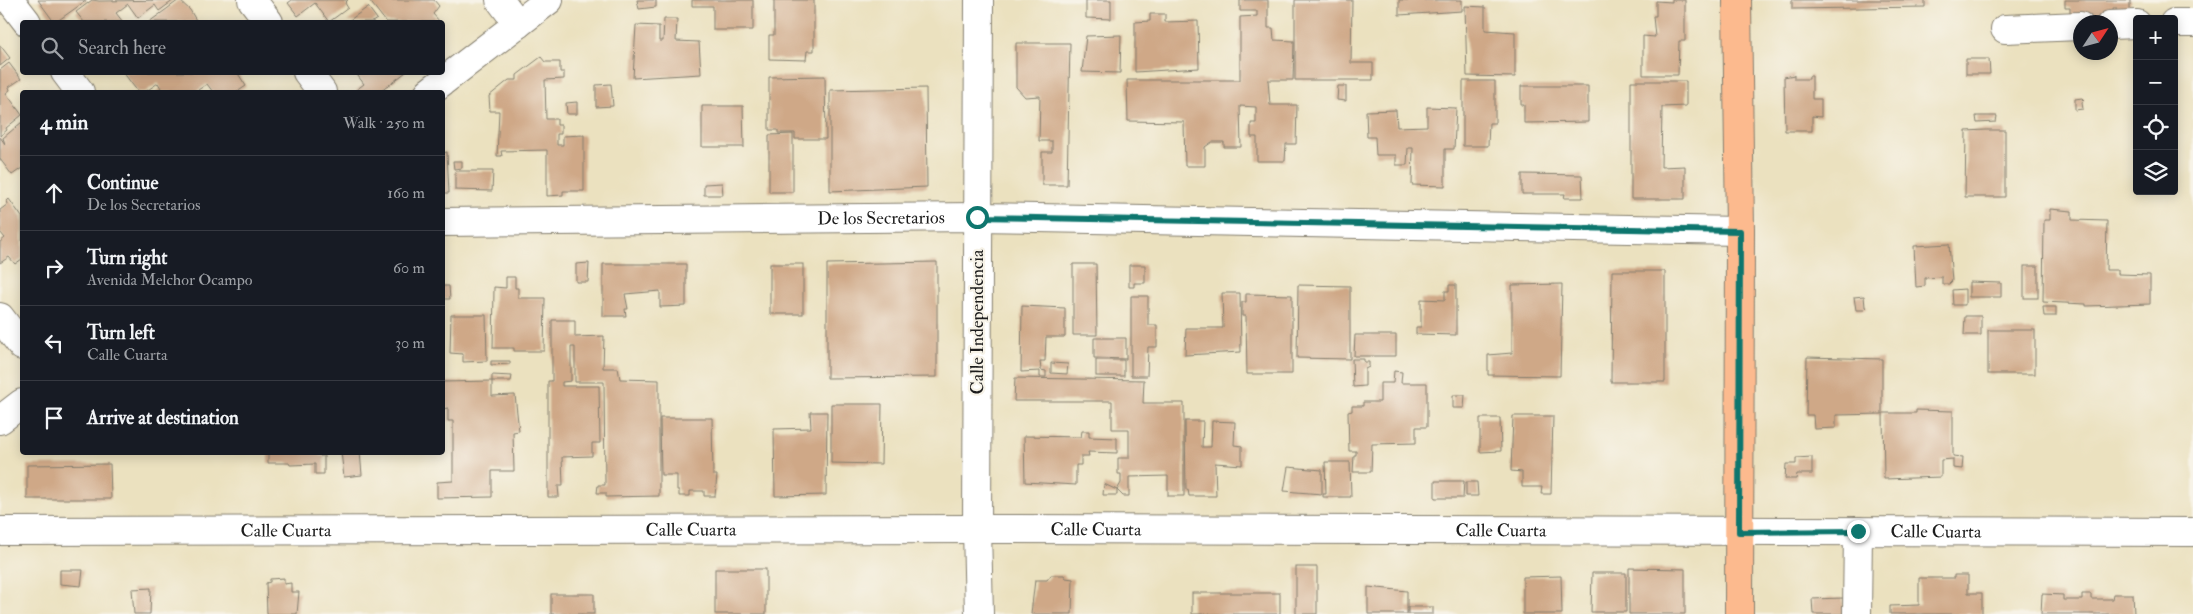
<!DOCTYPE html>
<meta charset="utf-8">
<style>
body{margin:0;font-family:"IM FELL Double Pica",serif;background:#242831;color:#f1f3f6}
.controls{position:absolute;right:15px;top:15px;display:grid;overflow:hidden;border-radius:5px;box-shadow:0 2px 12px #0003}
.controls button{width:45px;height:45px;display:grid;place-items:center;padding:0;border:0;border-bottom:1px solid #363941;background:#171b24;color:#f1f3f6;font:25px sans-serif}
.compass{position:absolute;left:2073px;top:15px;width:45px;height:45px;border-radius:50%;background:#171b24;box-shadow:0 2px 12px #0003;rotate:54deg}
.stop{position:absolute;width:15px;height:15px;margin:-11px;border:4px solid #0f766e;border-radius:50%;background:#fff}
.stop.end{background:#0f766e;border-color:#fff;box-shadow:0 1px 5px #0008}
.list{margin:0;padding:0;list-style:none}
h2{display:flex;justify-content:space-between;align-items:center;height:65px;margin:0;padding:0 20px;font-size:21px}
h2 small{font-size:16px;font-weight:400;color:#9ea1a6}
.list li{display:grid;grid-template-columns:32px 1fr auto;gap:15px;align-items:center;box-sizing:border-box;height:75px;padding:0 20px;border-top:1px solid #363941}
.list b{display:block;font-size:19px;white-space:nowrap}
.list p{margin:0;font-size:16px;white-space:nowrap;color:#9ea1a6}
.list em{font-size:16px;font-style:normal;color:#9ea1a6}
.icon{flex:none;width:28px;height:28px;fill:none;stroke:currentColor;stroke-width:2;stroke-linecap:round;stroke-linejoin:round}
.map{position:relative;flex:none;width:2193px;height:614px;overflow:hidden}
.search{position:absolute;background:#171b24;box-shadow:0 2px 12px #0003;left:20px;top:20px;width:425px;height:55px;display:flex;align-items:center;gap:12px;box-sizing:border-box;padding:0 18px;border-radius:5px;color:#9ea1a6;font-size:19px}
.panel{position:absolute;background:#171b24;box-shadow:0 2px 12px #0003;left:20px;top:90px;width:425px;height:365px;border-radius:5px}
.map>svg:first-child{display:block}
.building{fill:#cfa887}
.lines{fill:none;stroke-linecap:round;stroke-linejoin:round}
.minor-casing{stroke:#847e6e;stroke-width:30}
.major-casing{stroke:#847e6e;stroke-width:30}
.minor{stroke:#fff;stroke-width:28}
.major{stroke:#fcba8e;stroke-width:28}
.route{stroke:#0f766e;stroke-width:6}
.labels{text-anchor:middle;stroke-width:4.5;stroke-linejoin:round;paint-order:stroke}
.street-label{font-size:18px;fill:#1c1c1c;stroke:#f7f3e8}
</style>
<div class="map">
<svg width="2193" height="614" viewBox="0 0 2193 614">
<rect width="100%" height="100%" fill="#f7f3e8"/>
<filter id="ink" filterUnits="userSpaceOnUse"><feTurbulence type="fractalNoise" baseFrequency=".02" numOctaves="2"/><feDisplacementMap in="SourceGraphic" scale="10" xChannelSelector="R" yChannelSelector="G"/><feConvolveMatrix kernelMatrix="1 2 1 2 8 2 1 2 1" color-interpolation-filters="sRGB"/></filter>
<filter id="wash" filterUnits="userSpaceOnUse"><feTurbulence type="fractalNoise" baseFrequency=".0096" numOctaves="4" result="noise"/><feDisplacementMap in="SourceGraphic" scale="20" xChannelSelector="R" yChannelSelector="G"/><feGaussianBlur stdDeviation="1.12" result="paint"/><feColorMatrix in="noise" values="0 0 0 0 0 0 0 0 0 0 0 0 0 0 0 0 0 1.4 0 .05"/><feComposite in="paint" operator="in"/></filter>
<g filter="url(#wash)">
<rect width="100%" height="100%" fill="#ebe1bf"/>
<g id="blocks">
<g class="building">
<polygon points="38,0 87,0 56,22 54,22"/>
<polygon points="92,0 99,1 174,0 159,11 155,5 138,18 128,4 116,13 123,22 84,22 76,12"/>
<polygon points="179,0 190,10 197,22 149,22"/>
<polygon points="292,0 348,0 345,3 348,8 329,22 315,3 298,16 288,3"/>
<polygon points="369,0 434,0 439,6 433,14 440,22 386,22"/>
<polygon points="637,0 656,0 656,7 639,9"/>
<polygon points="692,0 753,0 753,30 713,30 713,6 692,6"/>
<polygon points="774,0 814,0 814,51 807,51 806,60 769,59 769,35 774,35"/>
<polygon points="1086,0 1111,0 1111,19 1086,18"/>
<polygon points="1240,0 1268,0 1268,28 1273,28 1274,40 1294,41 1293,80 1268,80 1270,105 1297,105 1296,144 1286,144 1285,161 1257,161 1257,137 1251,137 1251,123 1256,123 1256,107 1240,106 1241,147 1224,147 1224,142 1212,142 1205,147 1205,166 1185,166 1184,122 1128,121 1127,80 1240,80 1240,17 1257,16 1257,11 1240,11"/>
<polygon points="1295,0 1352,0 1351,63 1373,63 1373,80 1295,80"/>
<polygon points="1399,0 1462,0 1462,11 1399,15"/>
<polygon points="1672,0 1685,0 1685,41 1679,41 1678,75 1643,75 1643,36 1655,37 1653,16 1656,16 1656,1 1672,2"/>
<polygon points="1792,0 1925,0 1925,7 1792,9"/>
<polygon points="2065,0 2130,0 2130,22 2117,22 2116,8 2113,8 2113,22 2070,22 2070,7 2065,7"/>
<polygon points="1465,6 1485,7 1485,30 1515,32 1515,77 1467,76"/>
<polygon points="368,7 377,19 372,22 347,22"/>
<polygon points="1150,14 1165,14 1165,22 1198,21 1199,68 1135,72 1135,22 1150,21"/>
<polygon points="664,19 677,19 676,41 699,42 701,74 633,78 636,25 659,26 659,41 663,41"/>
<polygon points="1121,35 1120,73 1082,72 1086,36"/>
<polygon points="1016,43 1070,43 1067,185 1042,185 1042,152 1052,152 1052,141 1039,141 1040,96 1025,97 1016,87"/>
<polygon points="0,45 10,58 0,66"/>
<polygon points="541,57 545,62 560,62 560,72 564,72 564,79 545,80 546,119 557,119 557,125 561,125 561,134 557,134 557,145 563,145 563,136 584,135 584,191 563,191 563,195 547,196 547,150 501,151 502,156 497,156 499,111 490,111 489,96 509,80 517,80 517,75"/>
<polygon points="1966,59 1989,59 1990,74 1966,74"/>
<polygon points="9,63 21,79 9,87 10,90 6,93 22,115 6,128 7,130 0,136 0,70"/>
<polygon points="123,72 237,72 246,86 237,92 213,92 207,84 195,92 155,92 161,88 158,83 145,92 138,92"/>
<polygon points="355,72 406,72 380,92 358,92 356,90 364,84"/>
<polygon points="1794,75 1794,79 1809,79 1809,76 1812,76 1812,99 1821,99 1821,117 1812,116 1812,131 1785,131 1784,77"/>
<polygon points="825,76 826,139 795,139 795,133 778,133 778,130 769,130 769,77"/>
<polygon points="1463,81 1495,81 1495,123 1489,123 1488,146 1463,146"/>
<polygon points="1631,81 1686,81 1686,106 1662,107 1661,167 1685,166 1685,199 1631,199"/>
<polygon points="611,84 613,106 596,107 596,85"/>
<polygon points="1338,86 1346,86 1346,101 1337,100"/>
<polygon points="1521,86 1588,86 1588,122 1524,123 1524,105 1521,105"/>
<polygon points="926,88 927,187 830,191 830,90"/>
<polygon points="2082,98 2084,100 2082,103 2083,109 2075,110 2075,99"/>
<polygon points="577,102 577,114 567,114 566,103"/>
<polygon points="702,106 743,106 744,147 702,147"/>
<polygon points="1427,107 1456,108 1454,149 1445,149 1445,186 1412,185 1413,148 1408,148 1407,165 1396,165 1396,155 1376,155 1375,137 1367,137 1366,111 1396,110 1397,127 1427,126"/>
<polygon points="1976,116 1997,116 1996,122 1977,123"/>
<polygon points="22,122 22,168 12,175 0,159 0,137 5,144 3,138"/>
<polygon points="1986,130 2005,130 2005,197 1965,197 1966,131"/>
<polygon points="793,134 793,192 769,192 769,135"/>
<polygon points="447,152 449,193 442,193 442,153"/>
<polygon points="453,161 462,161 462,168 454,169"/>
<polygon points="455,171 493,171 492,191 455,190"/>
<polygon points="1522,174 1582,175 1583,198 1564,198 1565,194 1522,194"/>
<polygon points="722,183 723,195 704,195 704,184"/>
<polygon points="9,199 22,217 22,259 15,264 9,257 0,263 0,242 5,238 0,232 0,210 8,204 7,201"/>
<polygon points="2050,209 2072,211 2072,220 2107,221 2106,270 2118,270 2118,274 2150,275 2150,304 2086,306 2086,304 2043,302 2044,220 2050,220"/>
<polygon points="1949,244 1952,281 1949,284 1942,284 1942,277 1925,278 1925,286 1916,287 1914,246"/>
<polygon points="937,262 937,377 827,378 827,264"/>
<polygon points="589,263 588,282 576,282 576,264"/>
<polygon points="603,264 686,264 686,306 660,307 660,291 625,294 628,309 625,309 626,316 603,316"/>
<rect x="770" y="264" width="33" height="50"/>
<polygon points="1073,264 1096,264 1097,335 1073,335"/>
<polygon points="1129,265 1145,265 1145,283 1134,283 1134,287 1129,287"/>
<rect x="2024" y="266" width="14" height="32"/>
<polygon points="1612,271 1665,271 1665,382 1611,382"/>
<polygon points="506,277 515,277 515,288 518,288 518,298 545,298 544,351 514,351 514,348 493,348 494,287 506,288"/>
<polygon points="1969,282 2001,283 2001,297 1969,297"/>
<polygon points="1562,284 1560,376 1488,375 1488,355 1512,353 1512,285"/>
<polygon points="1298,285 1350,286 1350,359 1297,358"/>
<polygon points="1449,285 1456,285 1456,335 1416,334 1416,327 1421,327 1421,299 1445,300 1445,291 1449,291"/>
<polygon points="442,286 449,286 450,299 442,299"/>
<polygon points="1965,289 1965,305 1953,305 1952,290"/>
<polygon points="1222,293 1240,293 1241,352 1185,355 1186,328 1223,328"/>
<polygon points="1246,294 1292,295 1292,374 1247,374 1246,316 1242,316 1242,302 1246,302"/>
<polygon points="1131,296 1148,296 1148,325 1157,325 1157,347 1148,347 1147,376 1131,376"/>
<polygon points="1864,296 1865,307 1867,307 1864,310 1856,310 1854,297"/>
<polygon points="1022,306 1065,308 1065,337 1046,337 1045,361 1040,361 1041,370 1046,371 1046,377 1040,377 1040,371 1021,372"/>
<polygon points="2043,307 2056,307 2056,316 2044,316"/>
<polygon points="451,315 486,315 487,361 463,362 463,354 450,353"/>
<polygon points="1965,316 1981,316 1981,335 1964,335"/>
<polygon points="552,320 575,320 575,337 604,336 603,368 618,368 620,379 659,380 659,496 606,497 606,493 597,493 598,485 605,485 604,382 575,382 575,347 571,347 571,381 562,382 562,386 599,386 600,443 592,443 592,456 562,457 563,486 558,486 559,497 548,497 548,381 552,381"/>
<rect x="1988" y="330" width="47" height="44"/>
<polygon points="1355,335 1396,335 1396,356 1354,356"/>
<polygon points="1094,338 1126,338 1126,359 1094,358"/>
<polygon points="1807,357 1882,359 1882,414 1836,415 1836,428 1814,429 1813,415 1806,415"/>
<polygon points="1352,359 1364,359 1364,362 1369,362 1369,367 1365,369 1365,386 1353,387"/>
<rect x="1096" y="360" width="28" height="16"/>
<polygon points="491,361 510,361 510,364 491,365"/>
<polygon points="1051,363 1068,364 1067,374 1051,373"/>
<polygon points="1394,371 1402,372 1401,383 1427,383 1427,427 1416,427 1416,443 1372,444 1371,472 1353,472 1354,455 1356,455 1356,451 1349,451 1348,412 1352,411 1352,406 1363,406 1363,402 1380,402 1380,383 1393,383"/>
<polygon points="492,375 512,376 511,381 492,381 492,396 515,395 519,431 513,432 514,471 492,471 492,497 437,498 437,482 453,481 453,421 448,421 448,408 442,409 442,382 492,381"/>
<polygon points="1015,378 1144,380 1143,403 1184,403 1184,496 1168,496 1168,476 1129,477 1129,496 1123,496 1117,490 1121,483 1121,474 1118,474 1118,458 1129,458 1129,429 1112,429 1112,401 1014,401"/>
<polygon points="1453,395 1465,395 1464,408 1453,408"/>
<polygon points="831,404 882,404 881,464 831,463"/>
<polygon points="1916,410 1953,411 1953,456 1963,457 1962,469 1953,468 1953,459 1941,460 1941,477 1884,479 1883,413 1916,413"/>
<polygon points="810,412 827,412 826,495 775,496 774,429 811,428"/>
<polygon points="1513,416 1553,416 1551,494 1541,494 1542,487 1522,487 1522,472 1511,471"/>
<polygon points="660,418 712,418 713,475 717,475 715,496 704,496 704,491 690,491 690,496 679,496 679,490 677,490 677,475 661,475"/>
<polygon points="1480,418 1500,418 1501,451 1480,452"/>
<polygon points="1185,421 1203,421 1202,447 1211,447 1212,421 1235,422 1234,445 1242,446 1242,465 1215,463 1216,496 1189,496 1188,489 1186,490"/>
<polygon points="1082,431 1089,431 1089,437 1117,438 1117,453 1088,452 1089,456 1081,456 1081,465 1076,465 1076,485 1025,482 1024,436 1081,437"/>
<polygon points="268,452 320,452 320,456 324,456 324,474 315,474 315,464 290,465 289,463 268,463"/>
<polygon points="341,452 360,452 362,475 344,477"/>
<polygon points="1812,457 1812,474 1797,474 1796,479 1785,479 1786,464 1796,464 1796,458"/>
<polygon points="1325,462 1350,462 1351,497 1323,497 1323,494 1326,494"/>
<polygon points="110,464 111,499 27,499 27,465"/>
<polygon points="1288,467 1322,470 1322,494 1284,491"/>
<polygon points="1435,481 1464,481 1463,498 1435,498"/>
<polygon points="1466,482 1477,482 1478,496 1466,496"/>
<polygon points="1104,484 1117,490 1117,495 1103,495"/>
<rect x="1296" y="567" width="21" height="47"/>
<polygon points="1629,568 1685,569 1685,614 1629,614"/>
<rect x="715" y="569" width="51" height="45"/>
<polygon points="60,570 83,570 81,586 60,584"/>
<polygon points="1592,573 1626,573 1626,612 1591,612"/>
<polygon points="1051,575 1064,575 1066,578 1073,579 1072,614 1031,614 1035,580 1047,580"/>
<polygon points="1954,575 1968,575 1968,593 1982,593 1982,614 1890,614 1890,606 1919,605 1919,578 1954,578"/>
<polygon points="1561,576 1562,614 1523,614 1523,577"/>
<polygon points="284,578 284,584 291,583 291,592 299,592 297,614 267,614 266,583 270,582 270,579"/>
<polygon points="1368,587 1407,591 1407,614 1368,614"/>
<polygon points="151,588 150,614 134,614 132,589"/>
<rect x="1192" y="593" width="88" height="21"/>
<rect x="551" y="594" width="43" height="20"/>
<polygon points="2042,594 2063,595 2063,600 2082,600 2082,594 2091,594 2091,599 2112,599 2113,594 2133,594 2134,614 2041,614"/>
<polygon points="1843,598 1844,614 1813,614 1812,599"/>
<rect x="1408" y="607" width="25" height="7"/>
</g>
</g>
</g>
<g filter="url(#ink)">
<use href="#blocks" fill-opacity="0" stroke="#847e6e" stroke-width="1"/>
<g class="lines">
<g class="minor-casing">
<g id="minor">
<polyline points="10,0 27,22"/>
<polyline points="252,0 269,22"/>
<polyline points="500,0 518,24"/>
<polyline points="979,0 977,529 979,614"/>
<polyline points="2174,23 2193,23"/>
<polyline points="2110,25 2137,24"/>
<polyline points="2005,29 2080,26"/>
<polyline points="65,72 80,92"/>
<polyline points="307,72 322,92"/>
<polyline points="429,92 549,0"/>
<path id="s1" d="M442 222 977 217 1740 231"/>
<polyline points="0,317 22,346"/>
<polyline points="0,420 22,403"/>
<path id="s2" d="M0 531 977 529 2193 532"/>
<polyline points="1857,614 1858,531"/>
</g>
</g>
<g class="major-casing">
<polyline id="major" points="1737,0 1740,231 1739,614"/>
</g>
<use href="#minor" class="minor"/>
<use href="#major" class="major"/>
</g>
</g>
<g class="lines" filter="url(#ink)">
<polyline class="route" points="977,217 1740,231 1739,532 1858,531"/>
</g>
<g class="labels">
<g class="street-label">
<text dy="6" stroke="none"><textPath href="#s1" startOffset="439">De los Secretarios</textPath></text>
<text transform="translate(977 322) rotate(-90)" y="6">Calle Independencia</text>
<text dy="6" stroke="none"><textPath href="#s2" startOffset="286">Calle Cuarta</textPath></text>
<text dy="6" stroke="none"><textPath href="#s2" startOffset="691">Calle Cuarta</textPath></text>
<text dy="6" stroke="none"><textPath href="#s2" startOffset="1096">Calle Cuarta</textPath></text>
<text dy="6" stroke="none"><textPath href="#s2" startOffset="1501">Calle Cuarta</textPath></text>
<text dy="6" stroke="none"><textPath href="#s2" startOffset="1936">Calle Cuarta</textPath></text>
</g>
</g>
</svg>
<div class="controls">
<button>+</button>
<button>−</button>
<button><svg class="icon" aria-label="locate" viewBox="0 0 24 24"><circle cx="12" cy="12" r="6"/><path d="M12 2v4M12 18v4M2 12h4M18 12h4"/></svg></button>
<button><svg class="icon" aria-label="layers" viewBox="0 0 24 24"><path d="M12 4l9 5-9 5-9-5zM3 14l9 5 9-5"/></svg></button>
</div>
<svg class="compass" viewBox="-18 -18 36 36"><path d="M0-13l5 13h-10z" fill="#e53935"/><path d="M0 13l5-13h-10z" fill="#9ea1a6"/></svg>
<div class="stop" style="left:977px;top:217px"></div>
<div class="stop end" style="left:1858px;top:531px"></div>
<div class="search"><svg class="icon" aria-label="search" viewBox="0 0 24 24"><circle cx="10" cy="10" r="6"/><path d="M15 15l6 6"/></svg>Search here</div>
<section class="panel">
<h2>4 min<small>Walk · 250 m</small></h2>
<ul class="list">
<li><svg class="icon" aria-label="ahead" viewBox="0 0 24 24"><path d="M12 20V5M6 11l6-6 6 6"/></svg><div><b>Continue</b><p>De los Secretarios</p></div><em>160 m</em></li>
<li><svg class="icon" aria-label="right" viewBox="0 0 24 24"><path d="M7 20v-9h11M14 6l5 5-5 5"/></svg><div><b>Turn right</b><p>Avenida Melchor Ocampo</p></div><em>60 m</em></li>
<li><svg class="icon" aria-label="left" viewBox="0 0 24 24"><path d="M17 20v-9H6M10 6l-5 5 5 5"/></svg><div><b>Turn left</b><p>Calle Cuarta</p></div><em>30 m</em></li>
<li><svg class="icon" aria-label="arrive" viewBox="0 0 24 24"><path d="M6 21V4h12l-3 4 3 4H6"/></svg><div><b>Arrive at destination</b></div></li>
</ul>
</section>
</div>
